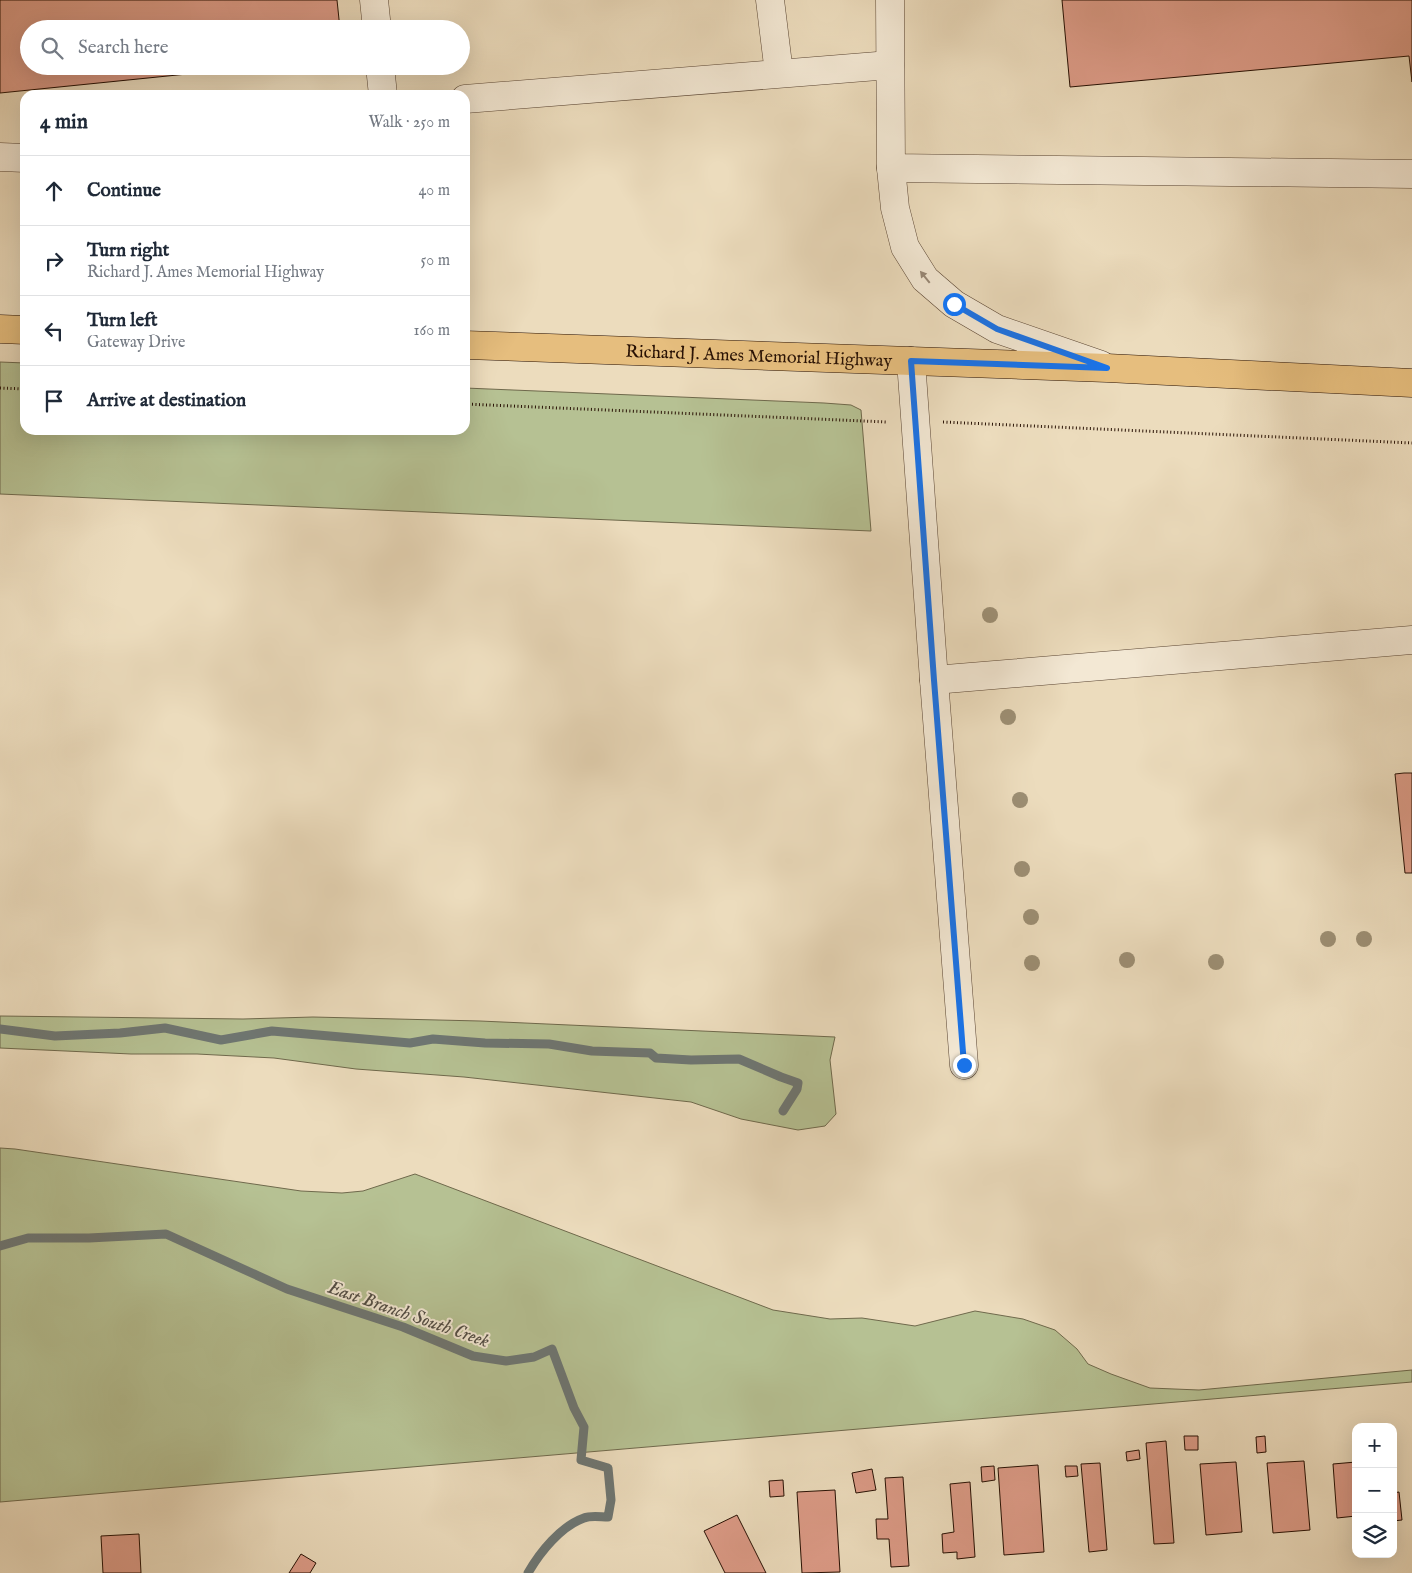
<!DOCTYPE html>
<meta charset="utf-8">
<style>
body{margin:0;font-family:"IM FELL English",serif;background:#f2f2f3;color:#1f2937}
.controls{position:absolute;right:15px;bottom:15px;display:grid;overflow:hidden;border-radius:10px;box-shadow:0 5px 20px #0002}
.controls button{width:45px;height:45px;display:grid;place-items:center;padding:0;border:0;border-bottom:1px solid #e0e1e3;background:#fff;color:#1f2937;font:25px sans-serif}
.stop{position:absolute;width:15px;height:15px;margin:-11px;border:4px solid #1a73e8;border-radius:50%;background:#fff}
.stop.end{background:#1a73e8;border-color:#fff;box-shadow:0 1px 5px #0008}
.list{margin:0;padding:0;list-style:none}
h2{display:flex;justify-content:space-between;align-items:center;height:65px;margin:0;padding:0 20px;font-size:21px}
h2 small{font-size:16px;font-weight:400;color:#747a83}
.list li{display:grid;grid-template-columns:32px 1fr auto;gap:15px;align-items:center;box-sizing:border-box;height:70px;padding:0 20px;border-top:1px solid #e0e1e3}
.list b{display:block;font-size:19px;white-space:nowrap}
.list p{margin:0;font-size:16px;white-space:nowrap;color:#747a83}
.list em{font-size:16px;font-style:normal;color:#747a83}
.icon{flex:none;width:28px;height:28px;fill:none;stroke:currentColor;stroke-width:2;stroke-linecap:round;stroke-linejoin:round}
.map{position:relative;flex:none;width:1412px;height:1573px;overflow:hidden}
.search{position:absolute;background:#fff;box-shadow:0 5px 20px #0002;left:20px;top:20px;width:450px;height:55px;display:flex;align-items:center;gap:12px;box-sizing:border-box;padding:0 18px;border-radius:28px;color:#747a83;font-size:19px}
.panel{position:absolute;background:#fff;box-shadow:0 5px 20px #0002;left:20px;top:90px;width:450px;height:345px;border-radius:15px}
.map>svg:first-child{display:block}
.green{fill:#b6c193;stroke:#6f694c}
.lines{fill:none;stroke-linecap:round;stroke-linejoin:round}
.stream{stroke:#6e7672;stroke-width:9}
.building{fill:#dc9b87;stroke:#281104}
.minor-casing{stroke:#594432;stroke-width:29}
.major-casing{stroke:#281104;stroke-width:29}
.path{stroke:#281104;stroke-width:3;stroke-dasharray:1 2.5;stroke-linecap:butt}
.minor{stroke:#f3e8d4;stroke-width:28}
.major{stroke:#e6be7e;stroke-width:28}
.tree{fill:#9c8e73}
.oneway{fill:#988776}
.route{stroke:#1a73e8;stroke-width:6}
.labels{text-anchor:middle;stroke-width:4;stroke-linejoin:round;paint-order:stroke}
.street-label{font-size:18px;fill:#281104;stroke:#f3e8d4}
.water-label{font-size:19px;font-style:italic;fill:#514c44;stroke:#f3e8d4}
</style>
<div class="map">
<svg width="1412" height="1573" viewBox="0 0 1412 1573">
<rect width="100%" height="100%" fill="#ecdcbd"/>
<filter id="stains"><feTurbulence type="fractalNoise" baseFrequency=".004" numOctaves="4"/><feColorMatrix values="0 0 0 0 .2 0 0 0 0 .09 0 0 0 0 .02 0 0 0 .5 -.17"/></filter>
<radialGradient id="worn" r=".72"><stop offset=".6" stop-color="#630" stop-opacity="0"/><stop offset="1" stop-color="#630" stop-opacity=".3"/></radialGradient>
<g class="green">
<polygon points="0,362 25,363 25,430 465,430 465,388 824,403 851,405 861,410 871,531 0,494"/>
<polygon points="0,1016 243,1019 313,1017 480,1021 835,1037 830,1060 836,1114 825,1126 798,1130 741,1119 691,1102 464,1077 356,1069 274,1058 197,1054 131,1054 0,1048"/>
<polygon points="0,1148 15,1149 301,1191 342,1193 363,1191 415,1174 773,1310 830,1319 862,1318 915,1326 975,1311 1023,1319 1055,1330 1077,1349 1088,1364 1111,1374 1150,1388 1199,1390 1412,1370 1412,1382 0,1502"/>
</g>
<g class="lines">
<g class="stream">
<polyline points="0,1029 55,1036 120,1033 165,1028 221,1040 272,1031 410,1043 433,1039 485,1043 549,1044 592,1051 650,1053 656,1058 691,1060 739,1059 781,1077 798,1083 797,1089 783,1111"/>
<path d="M0 1246 28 1238H89L166 1234 287 1289 403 1327 473 1356 506 1361 534 1357 552 1349 574 1408 584 1427 581 1460 608 1468 611 1500 608 1517C601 1517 591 1515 584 1518 561 1526 540 1552 528 1573"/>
</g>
</g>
<g class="building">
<polygon points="0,0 337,0 340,29 29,29 29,66 266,66 0,93"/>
<polygon points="1062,0 1412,0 1412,82 1409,56 1070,87"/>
<polygon points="1404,773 1412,773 1412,873 1405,873 1395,774"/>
<polygon points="1184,1436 1198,1436 1198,1450 1185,1450"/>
<polygon points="1265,1436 1266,1452 1257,1453 1256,1437"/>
<polygon points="1166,1441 1174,1543 1154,1544 1146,1443"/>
<polygon points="1139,1450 1140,1459 1127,1461 1126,1452"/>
<polygon points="1304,1461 1310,1530 1273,1533 1267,1463"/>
<polygon points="1236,1462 1242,1532 1206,1535 1200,1464"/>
<polygon points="1356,1462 1356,1516 1337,1518 1333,1464"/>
<polygon points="1100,1463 1107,1550 1089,1552 1081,1464"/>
<polygon points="1038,1465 1044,1552 1004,1555 998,1468"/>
<polygon points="994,1466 995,1480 982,1482 981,1467"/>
<polygon points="1065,1466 1077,1466 1078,1476 1066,1477"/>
<polygon points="872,1469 876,1490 856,1493 852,1473"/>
<polygon points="903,1477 909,1566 891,1567 889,1539 877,1539 876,1519 888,1519 885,1478"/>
<polygon points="783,1480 784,1496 770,1497 769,1481"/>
<polygon points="970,1482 975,1557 957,1559 957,1552 943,1553 942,1534 954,1532 950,1484"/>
<polygon points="835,1490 840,1572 802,1573 797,1492"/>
<polygon points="1399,1492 1402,1520 1393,1521 1393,1493"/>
<polygon points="737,1515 766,1573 725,1573 704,1531"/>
<polygon points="139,1534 141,1573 103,1573 101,1536"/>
<polygon points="301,1554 316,1563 310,1573 289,1573"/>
</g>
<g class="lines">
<g class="minor-casing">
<g id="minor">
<polyline points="374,0 377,29"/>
<polyline points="770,0 779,73"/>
<polyline points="890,0 891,168 1412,174"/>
<polyline points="380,66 383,95"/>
<polyline points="465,99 890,65"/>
<polyline points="0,157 25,158"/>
<polyline points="891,168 895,208 905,247 925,279 954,304 997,329 1101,365"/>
<polyline points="911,361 934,680 964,1065"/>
<polyline points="934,680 1412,640"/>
</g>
</g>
<g class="major-casing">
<g id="major">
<polyline points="0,329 25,330"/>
<path id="s1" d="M465 345 1107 368 1412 383"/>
</g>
</g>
<g class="path">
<polyline points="0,388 25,389"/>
<polyline points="465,404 887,422"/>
<polyline points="943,422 1412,443"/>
</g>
<use href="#minor" class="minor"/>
<use href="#major" class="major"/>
</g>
<g class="tree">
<circle cx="990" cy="615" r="8"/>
<circle cx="1008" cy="717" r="8"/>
<circle cx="1020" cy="800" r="8"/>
<circle cx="1022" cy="869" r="8"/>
<circle cx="1031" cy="917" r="8"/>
<circle cx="1328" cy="939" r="8"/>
<circle cx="1364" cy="939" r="8"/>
<circle cx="1127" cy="960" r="8"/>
<circle cx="1216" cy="962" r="8"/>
<circle cx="1032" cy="963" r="8"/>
</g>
<defs><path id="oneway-solid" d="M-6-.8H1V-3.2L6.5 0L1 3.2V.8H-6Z" transform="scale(1.25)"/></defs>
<use class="oneway" href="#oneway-solid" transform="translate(925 277) rotate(-129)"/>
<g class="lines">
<polyline class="route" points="954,304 997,329 1107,368 911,361 934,680 964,1065"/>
</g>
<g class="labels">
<g class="street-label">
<text dy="6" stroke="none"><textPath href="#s1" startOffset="294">Richard J. Ames Memorial Highway</textPath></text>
</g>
<g class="water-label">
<text transform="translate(409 1313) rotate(19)" y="7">East Branch South Creek</text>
</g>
</g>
<rect width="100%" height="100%" filter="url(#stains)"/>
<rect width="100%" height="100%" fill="url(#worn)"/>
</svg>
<div class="controls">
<button>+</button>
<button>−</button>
<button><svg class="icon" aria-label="layers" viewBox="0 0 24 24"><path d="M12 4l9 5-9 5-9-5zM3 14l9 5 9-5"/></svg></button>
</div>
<div class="stop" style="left:954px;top:304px"></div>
<div class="stop end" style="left:964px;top:1065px"></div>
<div class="search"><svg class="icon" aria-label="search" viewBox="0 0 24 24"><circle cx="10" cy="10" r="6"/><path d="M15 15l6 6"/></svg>Search here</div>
<section class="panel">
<h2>4 min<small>Walk · 250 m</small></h2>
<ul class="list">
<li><svg class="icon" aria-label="ahead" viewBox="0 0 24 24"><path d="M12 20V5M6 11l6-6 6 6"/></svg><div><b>Continue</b></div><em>40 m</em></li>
<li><svg class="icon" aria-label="right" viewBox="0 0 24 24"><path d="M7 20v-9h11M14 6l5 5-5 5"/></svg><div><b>Turn right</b><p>Richard J. Ames Memorial Highway</p></div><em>50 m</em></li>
<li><svg class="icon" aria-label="left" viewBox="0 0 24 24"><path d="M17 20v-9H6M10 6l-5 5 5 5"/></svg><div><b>Turn left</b><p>Gateway Drive</p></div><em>160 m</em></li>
<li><svg class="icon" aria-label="arrive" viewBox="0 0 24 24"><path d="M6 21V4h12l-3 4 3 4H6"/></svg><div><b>Arrive at destination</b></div></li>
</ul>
</section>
</div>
